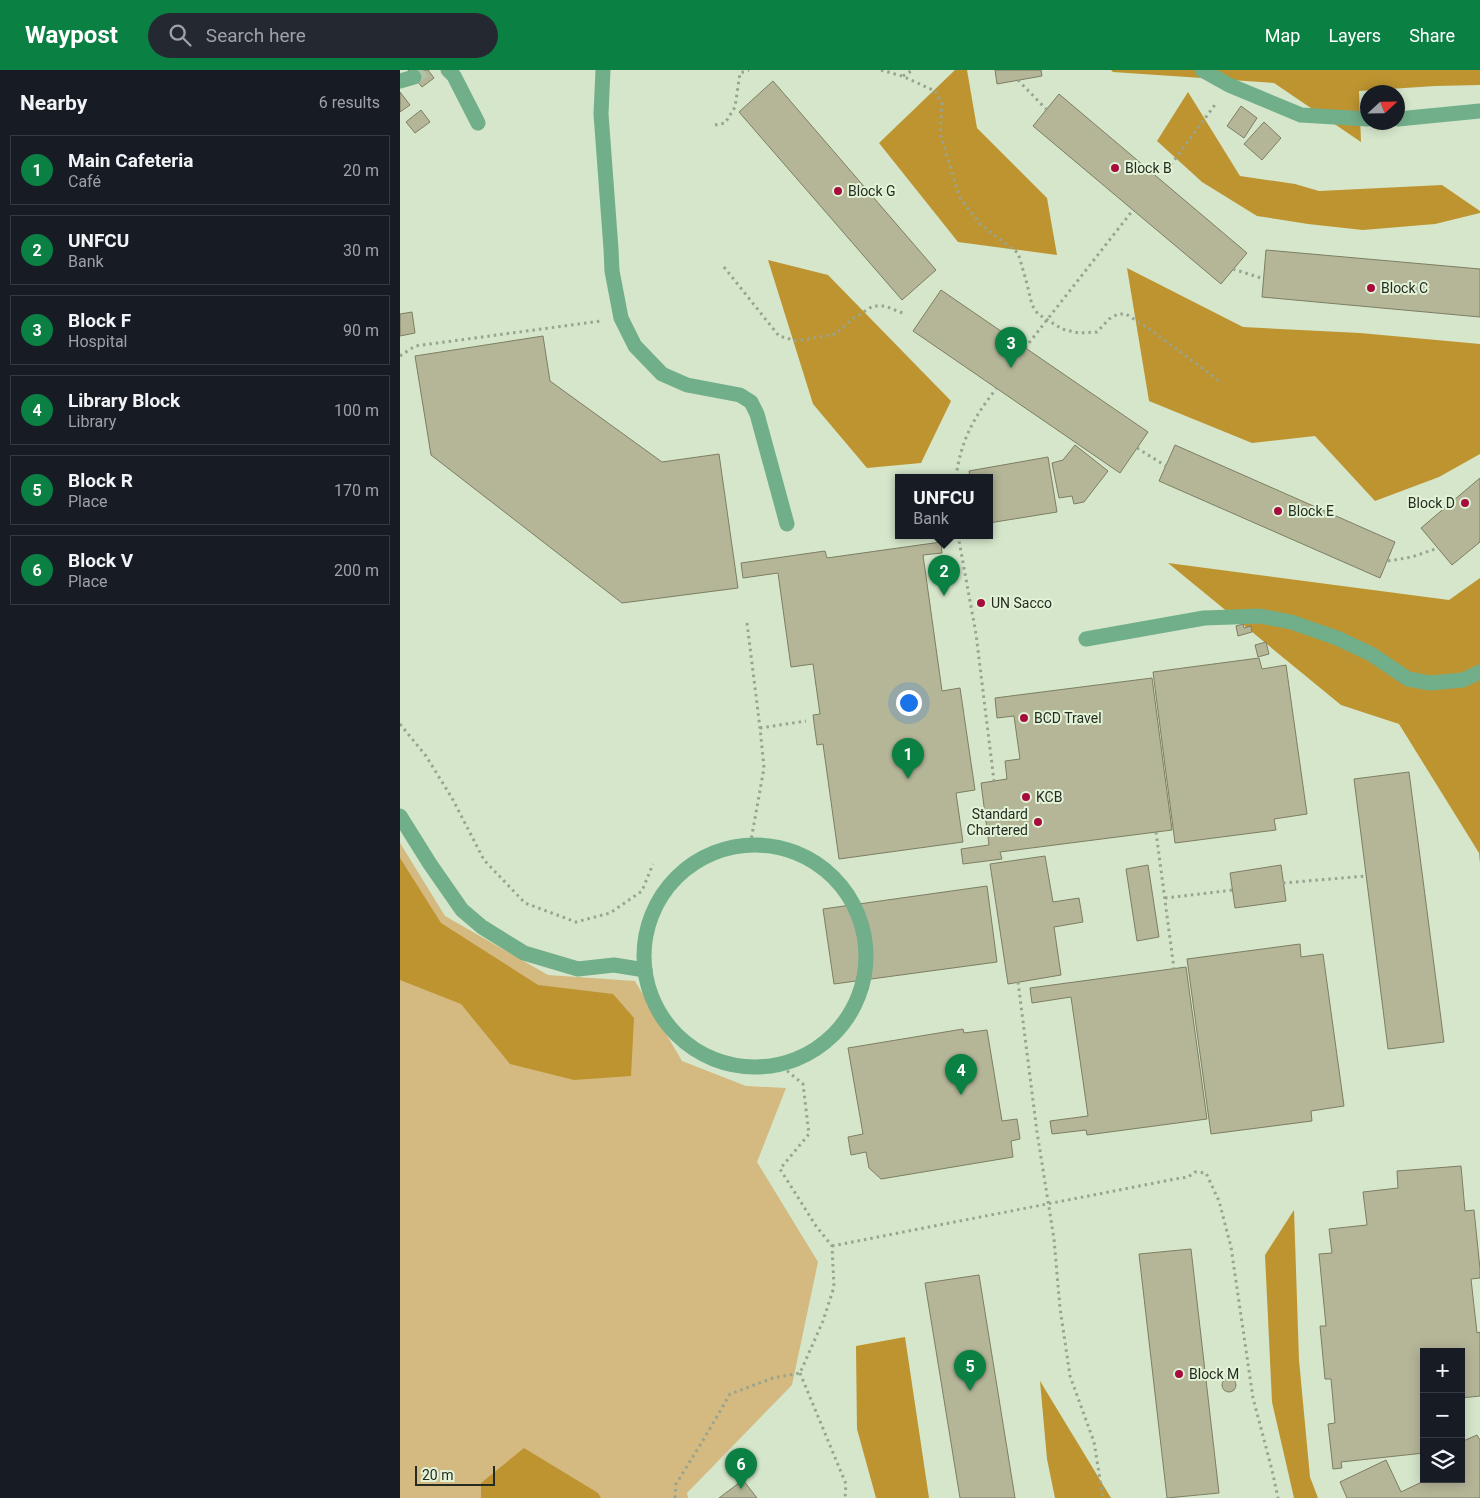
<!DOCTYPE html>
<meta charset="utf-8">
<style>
body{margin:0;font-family:Roboto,sans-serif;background:#242831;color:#f1f3f6}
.controls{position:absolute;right:15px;bottom:15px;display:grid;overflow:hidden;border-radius:0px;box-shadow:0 2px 12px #0003}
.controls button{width:45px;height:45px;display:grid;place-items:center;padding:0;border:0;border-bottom:1px solid #363941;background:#171b24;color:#f1f3f6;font:25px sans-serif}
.compass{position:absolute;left:960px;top:15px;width:45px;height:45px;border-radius:50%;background:#171b24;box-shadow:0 2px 12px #0003;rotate:68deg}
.scale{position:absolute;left:15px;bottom:12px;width:80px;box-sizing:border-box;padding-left:5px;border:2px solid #252b21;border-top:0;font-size:14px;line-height:18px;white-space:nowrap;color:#252b21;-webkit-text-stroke:4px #e2f3d7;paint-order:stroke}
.you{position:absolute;left:508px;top:632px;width:18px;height:18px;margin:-12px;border:4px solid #fff;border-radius:50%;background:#1a73e8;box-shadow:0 0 0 8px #1a73e833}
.badge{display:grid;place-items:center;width:32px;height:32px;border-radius:50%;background:#0b8043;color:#fff;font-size:16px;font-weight:700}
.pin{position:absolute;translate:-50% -41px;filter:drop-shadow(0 1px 2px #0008)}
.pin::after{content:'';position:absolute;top:26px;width:18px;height:15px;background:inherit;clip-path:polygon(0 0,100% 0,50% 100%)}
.popup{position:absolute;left:495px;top:404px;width:98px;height:65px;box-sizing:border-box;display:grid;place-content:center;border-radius:0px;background:#171b24;filter:drop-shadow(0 1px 4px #0005);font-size:16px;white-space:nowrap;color:#9ea1a6}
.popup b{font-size:19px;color:#f1f3f6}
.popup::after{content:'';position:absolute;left:50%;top:100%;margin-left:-10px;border:10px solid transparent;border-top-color:#171b24}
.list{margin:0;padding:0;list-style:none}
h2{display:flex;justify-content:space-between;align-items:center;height:65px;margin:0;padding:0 20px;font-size:21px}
h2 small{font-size:16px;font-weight:400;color:#9ea1a6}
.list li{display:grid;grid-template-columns:32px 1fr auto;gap:15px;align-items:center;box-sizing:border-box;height:70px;margin:0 10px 10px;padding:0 10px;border:1px solid #363941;border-radius:0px}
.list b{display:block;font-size:19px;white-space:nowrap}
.list p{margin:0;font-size:16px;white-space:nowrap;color:#9ea1a6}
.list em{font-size:16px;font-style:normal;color:#9ea1a6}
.icon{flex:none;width:28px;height:28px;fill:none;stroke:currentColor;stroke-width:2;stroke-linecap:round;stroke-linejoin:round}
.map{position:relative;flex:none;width:1080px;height:1428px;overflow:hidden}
header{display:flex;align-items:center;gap:30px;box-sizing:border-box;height:70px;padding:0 25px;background:#0b8043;color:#fff}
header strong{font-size:24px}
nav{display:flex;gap:28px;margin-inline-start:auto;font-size:18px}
.search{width:350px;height:45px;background:#242831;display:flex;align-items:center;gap:12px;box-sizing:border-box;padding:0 18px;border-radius:28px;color:#9ea1a6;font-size:19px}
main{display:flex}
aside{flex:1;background:#171b24}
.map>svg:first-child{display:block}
.green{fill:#d4b980}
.forest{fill:#be9430}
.building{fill:#b5b698;stroke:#7d7e62}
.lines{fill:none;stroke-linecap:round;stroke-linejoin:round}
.minor-tunnel{stroke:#b2c1a9;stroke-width:15;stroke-dasharray:15 8;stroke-linecap:butt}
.path{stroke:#97a48f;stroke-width:3;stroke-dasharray:2.5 4;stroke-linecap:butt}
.minor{stroke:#71ae8a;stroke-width:15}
.path-bridge{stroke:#97a48f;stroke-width:3;stroke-dasharray:2.5 4;stroke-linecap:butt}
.poi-dot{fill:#a60d3d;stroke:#e2f3d7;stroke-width:2}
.labels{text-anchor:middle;stroke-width:4;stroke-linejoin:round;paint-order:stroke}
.poi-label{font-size:14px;fill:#252b21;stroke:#e2f3d7;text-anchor:start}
</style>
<header>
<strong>Waypost</strong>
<div class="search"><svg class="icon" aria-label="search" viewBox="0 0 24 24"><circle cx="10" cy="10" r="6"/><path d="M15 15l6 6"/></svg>Search here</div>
<nav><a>Map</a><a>Layers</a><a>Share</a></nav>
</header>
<main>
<aside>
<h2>Nearby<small>6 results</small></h2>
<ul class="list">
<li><span class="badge">1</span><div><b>Main Cafeteria</b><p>Café</p></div><em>20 m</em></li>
<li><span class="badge">2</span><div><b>UNFCU</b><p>Bank</p></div><em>30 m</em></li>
<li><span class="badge">3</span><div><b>Block F</b><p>Hospital</p></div><em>90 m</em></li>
<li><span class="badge">4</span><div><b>Library Block</b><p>Library</p></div><em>100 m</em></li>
<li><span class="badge">5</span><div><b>Block R</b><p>Place</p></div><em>170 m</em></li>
<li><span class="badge">6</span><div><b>Block V</b><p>Place</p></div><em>200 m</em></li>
</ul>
</aside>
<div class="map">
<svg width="1080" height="1428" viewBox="0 0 1080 1428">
<rect width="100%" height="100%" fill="#d5e6cb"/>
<polygon class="green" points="0,773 45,846 148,905 235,911 282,991 346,1016 386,1018 357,1092 418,1192 392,1315 287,1423 288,1428 0,1428"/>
<g class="forest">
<polygon points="555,0 567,0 577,58 647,128 657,185 558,172 479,73"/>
<polygon points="711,0 1080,0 1080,15 1035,16 959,21 961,72 874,13 713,2"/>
<polygon points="788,22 840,106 895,114 919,121 1042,115 1080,141 1080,143 1035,154 963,160 908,154 857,146 802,112 757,71"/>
<polygon points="368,190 428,205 551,331 521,393 467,398 413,334"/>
<polygon points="727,198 843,257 960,263 1080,274 1080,384 1039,407 975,431 915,366 852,373 749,331"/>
<polygon points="768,493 1049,530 1080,508 1080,794 1079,783 999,654 941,635"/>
<polygon points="0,788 41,853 138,915 213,924 234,948 231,1006 174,1010 110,994 61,934 0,910"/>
<polygon points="894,1140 899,1290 910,1407 918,1428 894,1428 872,1332 865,1185"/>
<polygon points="505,1267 529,1428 476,1428 457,1359 456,1276"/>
<polygon points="640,1311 711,1428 655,1428 647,1389"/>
<polygon points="124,1378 198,1423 201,1428 81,1428 81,1413"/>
</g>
<g class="building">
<polygon points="8,0 28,0 34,8 22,17"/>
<polygon points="595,0 641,0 642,6 597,14"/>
<polygon points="373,11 536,200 502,230 339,42"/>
<polygon points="0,22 10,35 0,42"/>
<polygon points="659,24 847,183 821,214 633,56"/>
<polygon points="841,36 857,48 844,68 827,56"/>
<polygon points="21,40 30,52 15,63 6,52"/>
<polygon points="864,52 881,68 862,90 844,74"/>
<polygon points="866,180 1080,199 1080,247 862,227"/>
<polygon points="541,220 748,362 720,403 513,261"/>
<polygon points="12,242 15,263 0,266 0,244"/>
<polygon points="143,266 150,311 262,392 319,384 338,518 222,533 31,385 15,286"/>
<polygon points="675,375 708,401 684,432 674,434 672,426 659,428 652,393 663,390"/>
<polygon points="775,375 995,472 980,508 759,411"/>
<polygon points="648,387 657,442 589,453 589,407 570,407 569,401"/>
<polygon points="1080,408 1080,472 1052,495 1021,458"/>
<polygon points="541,472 542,483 523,485 542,621 560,618 575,720 556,723 563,772 439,789 423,674 417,675 413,645 420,644 413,594 391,597 378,503 343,508 341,493 425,481 427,488"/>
<polygon points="843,554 844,558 851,556 852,562 838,566 836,556"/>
<polygon points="866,572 869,584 858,587 855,575"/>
<polygon points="859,588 862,599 886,595 907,744 874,749 876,760 775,773 753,602"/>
<polygon points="752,608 772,760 600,782 602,789 563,794 561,779 589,775 581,713 607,709 605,691 620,689 614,646 597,648 595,628"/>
<polygon points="1009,702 1044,972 988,979 954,709"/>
<polygon points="645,786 653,832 679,828 683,852 654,857 661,905 608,914 590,794"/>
<polygon points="748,795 759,867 737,871 726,799"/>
<polygon points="881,795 886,831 835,838 830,803"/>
<polygon points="587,816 597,892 434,914 423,839"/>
<polygon points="900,874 901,887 923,884 944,1036 911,1041 912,1051 811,1064 787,889"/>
<polygon points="786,897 807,1049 687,1065 686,1060 652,1064 650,1051 688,1046 671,927 632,933 630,918"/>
<polygon points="563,959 564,963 587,960 602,1051 617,1049 620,1069 611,1071 613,1087 481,1109 469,1098 466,1082 451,1085 448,1067 463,1064 448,978"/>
<polygon points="1061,1096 1065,1141 1074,1140 1080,1199 1080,1208 1071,1209 1077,1263 1080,1262 1080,1326 1061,1328 1061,1282 1024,1282 1024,1383 941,1392 942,1398 933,1399 928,1354 935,1353 931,1309 925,1309 920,1256 926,1256 919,1184 932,1183 929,1159 967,1155 963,1122 998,1118 997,1101"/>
<polygon points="791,1179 819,1423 767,1428 739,1184"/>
<polygon points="579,1205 615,1428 560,1428 525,1213"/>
<circle cx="829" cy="1315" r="7"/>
<polygon points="1077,1365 1080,1370 1080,1428 947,1428 940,1412 986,1390 1001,1422 1028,1409 1061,1409 1061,1372"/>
<polygon points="343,1410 357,1428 319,1428"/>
</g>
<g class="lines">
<polyline class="minor-tunnel" points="14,7 23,0"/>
<g class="path">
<polyline points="481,0 502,6 535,21 542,33 540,63 560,128 580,154 618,183 626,210 632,235 638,244 662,259 679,263 697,262 709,249 718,244 726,244 751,260 822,313"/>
<polyline points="503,6 513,0"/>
<polyline points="618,10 646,39"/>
<polyline points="315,55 325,53 335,37 340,3 349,0"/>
<polyline points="767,100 817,32"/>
<polyline points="324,197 379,266 397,271 435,264 454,248 473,236 485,236 505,244"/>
<polyline points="833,199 864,209"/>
<polyline points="0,286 15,276 201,251"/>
<polyline points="737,378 766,396"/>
<path d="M556 407C561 370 574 347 596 319"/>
<polyline points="558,465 576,564 594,711"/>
<polyline points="988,491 1012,487 1038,478"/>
<polyline points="347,553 360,658 364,698 350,776"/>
<polyline points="0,654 26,686 52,728 84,790 125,833 176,852 210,843 242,821 253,794"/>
<polyline points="360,658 406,651"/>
<polyline points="756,762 774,899"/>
<polyline points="883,813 966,806"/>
<polyline points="765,828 833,820"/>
<polyline points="618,912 637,1062 654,1169 660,1238 670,1306 694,1372 703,1428"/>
<polyline points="432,1176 775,1109 788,1107 795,1102 806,1103 819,1131 831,1177 853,1328 872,1400 878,1428"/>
<polyline points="400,1303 446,1414 445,1428"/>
<polyline points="275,1428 276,1414 302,1372 330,1324 373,1308 400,1303 423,1251 434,1217 432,1176 416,1156 380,1099 409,1064 403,1014 380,995"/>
</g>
<g class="minor">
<polyline points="48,0 54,6 78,53"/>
<polyline points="203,0 201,44 211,179 212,201 221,248 235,276 262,304 287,315 340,325 351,332 357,344 387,454"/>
<polyline points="802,0 829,15 901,45 968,49"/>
<polyline points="0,11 14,7"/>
<polyline points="998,49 1080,41"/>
<polyline points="686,569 804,548 860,546 891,552 937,568 971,584 1008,609 1030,613 1063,610 1080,602"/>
<polyline points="0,746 30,794 62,840 82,857 124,883 178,899 214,895 245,900"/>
<circle cx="355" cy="886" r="111"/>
</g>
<polyline class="path-bridge" points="625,278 733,140"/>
</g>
<g class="poi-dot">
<circle cx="715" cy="98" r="5"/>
<circle cx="438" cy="121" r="5"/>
<circle cx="971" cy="218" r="5"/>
<circle cx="1065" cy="433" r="5"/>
<circle cx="878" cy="441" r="5"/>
<circle cx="581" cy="533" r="5"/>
<circle cx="624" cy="648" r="5"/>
<circle cx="626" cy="727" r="5"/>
<circle cx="638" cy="752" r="5"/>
<circle cx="779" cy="1304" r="5"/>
</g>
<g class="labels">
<g class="poi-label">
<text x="725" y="103">Block B</text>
<text x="448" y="126">Block G</text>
<text x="981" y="223">Block C</text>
<text x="1055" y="438" text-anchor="end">Block D</text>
<text x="888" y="446">Block E</text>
<text x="591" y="538">UN Sacco</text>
<text x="634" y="653">BCD Travel</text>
<text x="636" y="732">KCB</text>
<text x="628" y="749" text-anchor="end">Standard<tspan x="628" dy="16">Chartered</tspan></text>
<text x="789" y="1309">Block M</text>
</g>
</g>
</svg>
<div class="controls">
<button>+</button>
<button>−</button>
<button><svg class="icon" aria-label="layers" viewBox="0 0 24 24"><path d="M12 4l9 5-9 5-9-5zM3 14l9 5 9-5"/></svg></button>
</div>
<svg class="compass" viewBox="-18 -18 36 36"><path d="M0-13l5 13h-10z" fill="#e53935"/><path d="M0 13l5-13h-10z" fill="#9ea1a6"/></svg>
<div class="scale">20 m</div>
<div class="you"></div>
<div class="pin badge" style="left:508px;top:709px">1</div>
<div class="pin badge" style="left:544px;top:526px">2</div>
<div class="popup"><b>UNFCU</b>Bank</div>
<div class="pin badge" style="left:611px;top:298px">3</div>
<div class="pin badge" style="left:561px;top:1025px">4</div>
<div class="pin badge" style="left:570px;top:1321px">5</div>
<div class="pin badge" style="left:341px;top:1419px">6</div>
</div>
</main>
